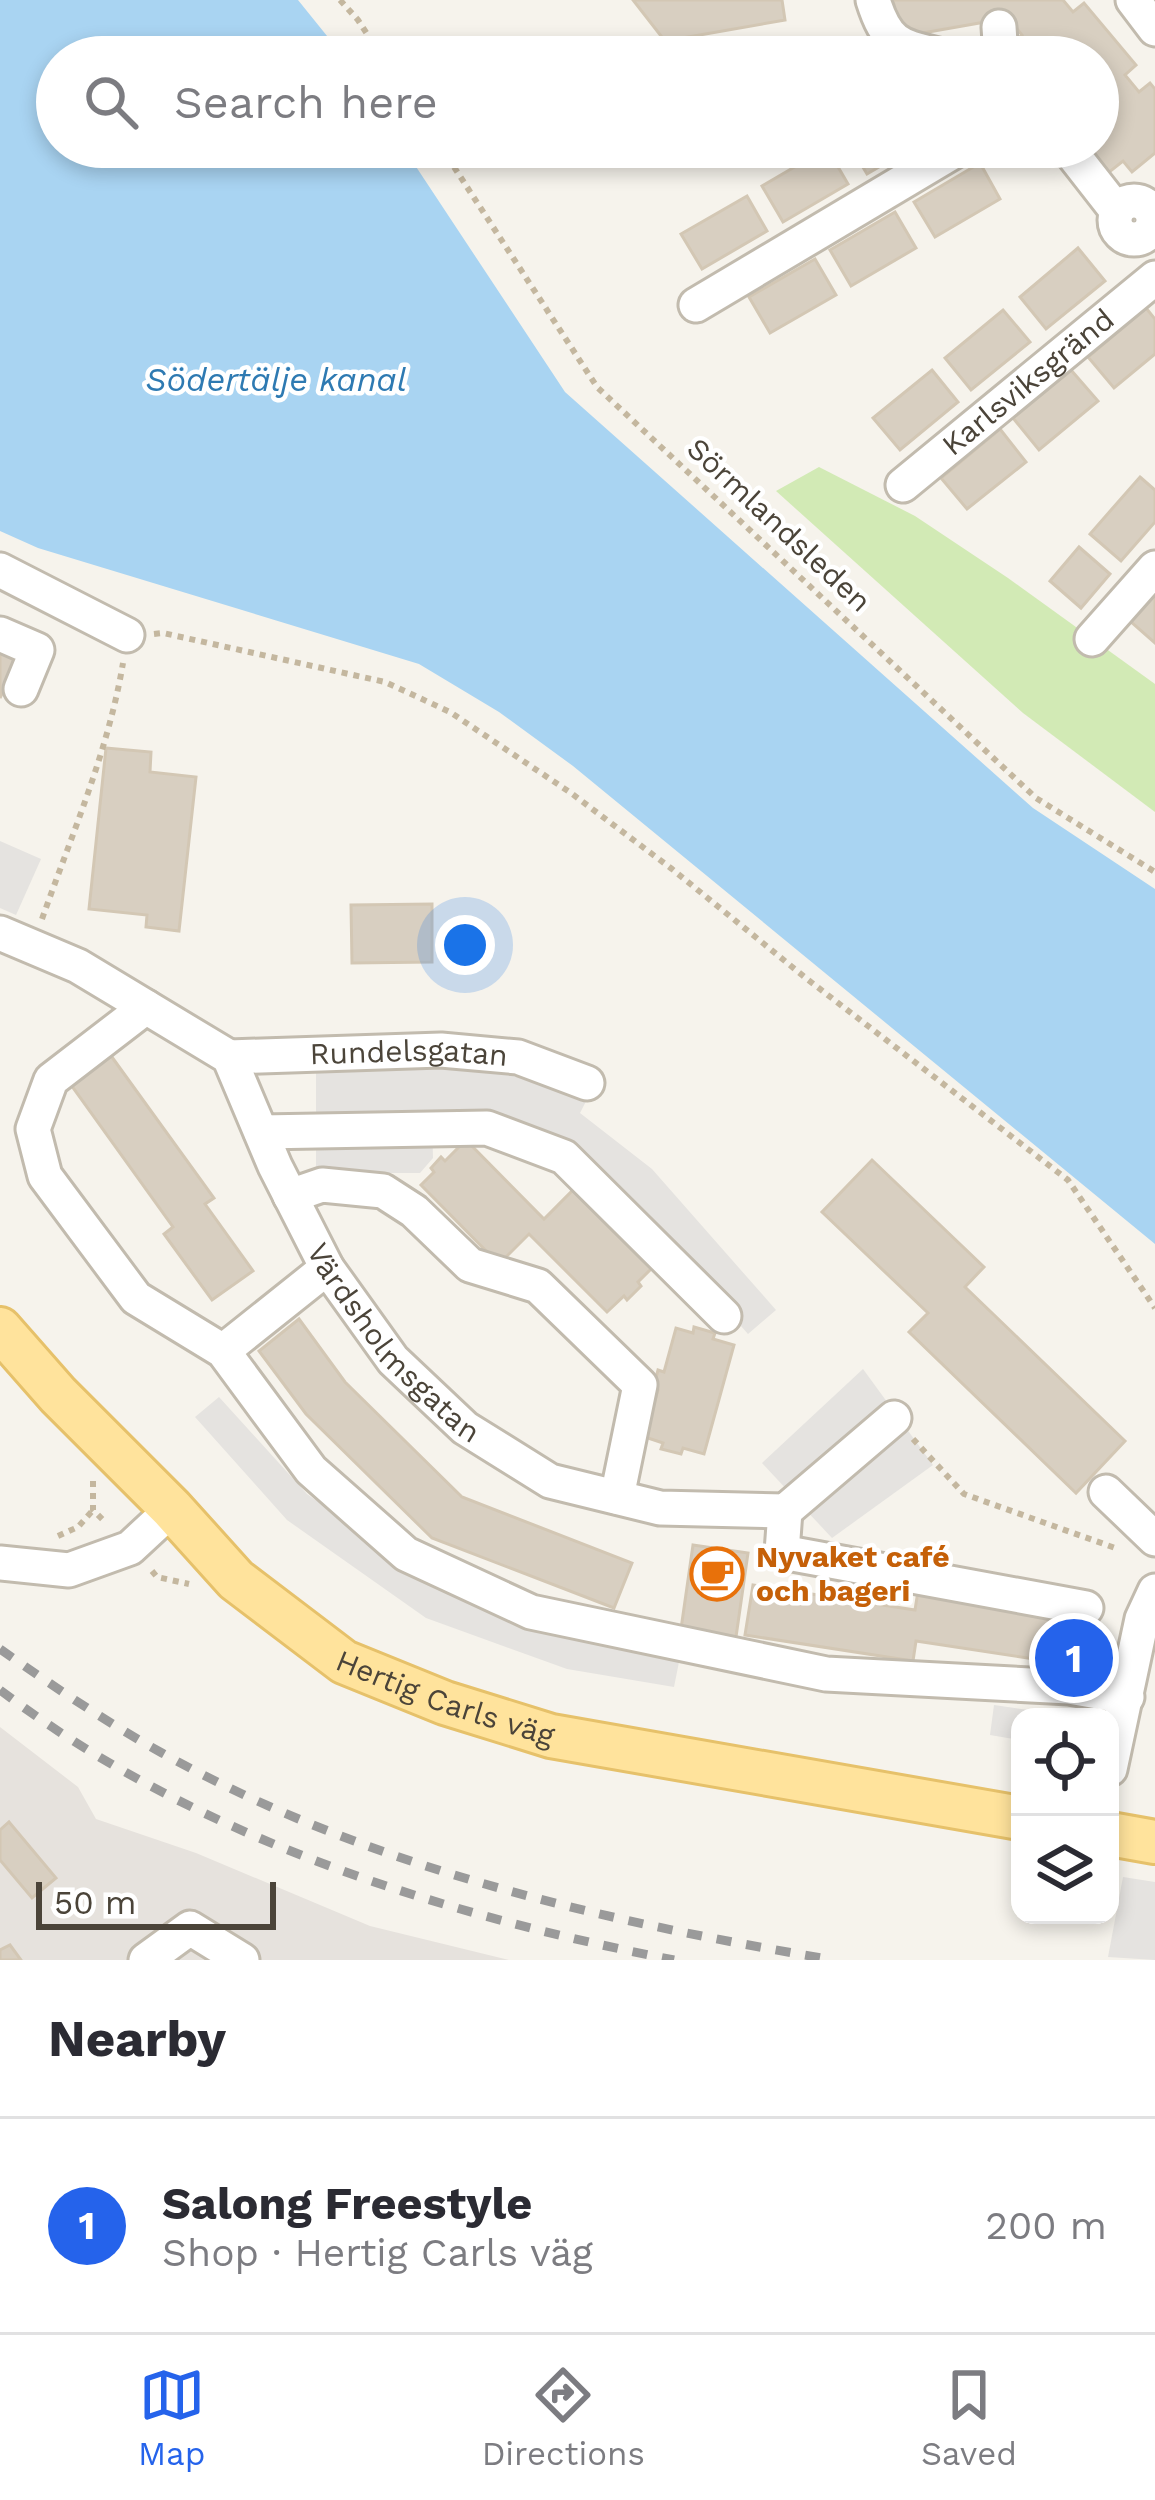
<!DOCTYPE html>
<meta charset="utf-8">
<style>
body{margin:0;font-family:"Work Sans",sans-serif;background:#f2f2f3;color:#2b2b33}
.controls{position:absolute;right:36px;bottom:36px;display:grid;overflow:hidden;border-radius:24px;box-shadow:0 6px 18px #0003}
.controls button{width:108px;height:108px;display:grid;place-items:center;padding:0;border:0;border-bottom:3px solid #e1e1e2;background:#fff;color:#2b2b33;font:60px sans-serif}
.scale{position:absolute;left:36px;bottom:30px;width:240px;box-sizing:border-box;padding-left:12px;border:6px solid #4b4439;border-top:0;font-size:33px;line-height:42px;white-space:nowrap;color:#4b4439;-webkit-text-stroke:9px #fff;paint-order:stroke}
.you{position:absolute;left:465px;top:945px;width:42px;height:42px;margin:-30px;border:9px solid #fff;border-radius:50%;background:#1a73e8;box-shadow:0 0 0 18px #1a73e833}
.badge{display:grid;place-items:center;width:78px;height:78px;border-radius:50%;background:#2563eb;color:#fff;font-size:39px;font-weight:700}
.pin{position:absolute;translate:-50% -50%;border:6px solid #fff;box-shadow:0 3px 12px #0006}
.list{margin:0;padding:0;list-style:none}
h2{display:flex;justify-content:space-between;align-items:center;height:156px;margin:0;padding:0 48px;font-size:51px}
h2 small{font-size:39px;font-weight:400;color:#7c7c81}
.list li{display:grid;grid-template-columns:78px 1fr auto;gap:36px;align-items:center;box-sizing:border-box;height:216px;padding:0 48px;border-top:3px solid #e1e1e2}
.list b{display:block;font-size:45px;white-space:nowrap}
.list p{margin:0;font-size:39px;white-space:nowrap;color:#7c7c81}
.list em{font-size:39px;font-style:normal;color:#7c7c81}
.icon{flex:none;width:66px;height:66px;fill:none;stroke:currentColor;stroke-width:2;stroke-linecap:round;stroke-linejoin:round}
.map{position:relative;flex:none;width:1155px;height:1960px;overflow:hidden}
.search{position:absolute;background:#fff;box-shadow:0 6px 18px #0003;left:36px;right:36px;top:36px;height:132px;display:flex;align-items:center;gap:30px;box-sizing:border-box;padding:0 42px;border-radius:66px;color:#7c7c81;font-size:45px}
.sheet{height:372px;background:#fff}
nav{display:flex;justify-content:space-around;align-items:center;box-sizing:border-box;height:168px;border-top:3px solid #e1e1e2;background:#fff;font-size:33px;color:#7c7c81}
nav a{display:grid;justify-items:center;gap:6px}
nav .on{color:#2563eb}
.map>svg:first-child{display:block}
.industrial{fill:#e6e2dd}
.green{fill:#d2eab5}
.parking{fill:#e5e3e0}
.water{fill:#a9d4f2}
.building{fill:#d8cfc1;stroke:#d3c7b4;stroke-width:3}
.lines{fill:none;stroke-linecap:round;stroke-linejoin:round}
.minor-casing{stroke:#c2bbae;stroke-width:39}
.major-casing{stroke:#e6c16a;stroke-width:48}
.path{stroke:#c4b79f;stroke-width:6;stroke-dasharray:6 6;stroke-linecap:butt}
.minor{stroke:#fff;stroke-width:33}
.major{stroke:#ffe39c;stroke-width:42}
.rail{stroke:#9a9a9a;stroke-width:9;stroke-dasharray:15 15;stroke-linecap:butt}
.labels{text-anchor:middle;stroke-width:9;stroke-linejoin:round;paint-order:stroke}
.street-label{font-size:30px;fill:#4b4439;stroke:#fff}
.food-label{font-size:30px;font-weight:bold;fill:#c56008;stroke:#fff;text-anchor:start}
.water-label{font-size:33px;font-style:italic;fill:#2e7ab2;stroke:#fff}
</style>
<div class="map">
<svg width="1155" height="1960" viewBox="0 0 1155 1960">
<rect width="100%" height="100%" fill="#f6f3ec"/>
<polygon class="industrial" points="0,1727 78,1787 96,1819 196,1853 370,1926 509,1960 0,1960"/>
<polygon class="green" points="819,467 915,516 1008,578 1155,684 1155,812 1023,713 776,491"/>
<g class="parking">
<polygon points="0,841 41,859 16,915 0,908"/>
<polygon points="316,1037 508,1037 600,1074 580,1113 652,1169 776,1310 748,1334 621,1190 537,1126 466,1117 432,1119 433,1158 420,1173 316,1173"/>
<polygon points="863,1369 933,1465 832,1538 762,1463"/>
<polygon points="219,1397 307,1494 440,1588 680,1657 674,1687 567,1669 426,1618 287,1520 195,1417"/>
<polygon points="994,1705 1076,1717 1020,1717 1020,1740 990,1735"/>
<polygon points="1123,1877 1155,1882 1155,1960 1108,1957"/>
</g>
<polygon class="water" points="0,0 298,0 344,57 57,57 57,147 403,147 565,392 1033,808 1155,889 1155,1244 573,766 499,712 419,664 38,548 0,531"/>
<g class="building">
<polygon points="633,0 782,0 785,20 665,41"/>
<polygon points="893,0 1063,0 1073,12 1084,3 1136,65 1125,75 1139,92 1150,83 1155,89 1155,153 1132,172 1123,161 1108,173 1087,147 1098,147 1098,57 1013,57 1006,48 1022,35 1008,18 900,37"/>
<polygon points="851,147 913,147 867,174"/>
<polygon points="827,148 848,184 783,222 762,186"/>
<polygon points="980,163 1000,199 935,237 914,202"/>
<polygon points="747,196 767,231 702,269 681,234"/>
<polygon points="895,212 916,248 851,286 830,250"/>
<polygon points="1078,248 1105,281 1046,329 1020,297"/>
<polygon points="815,259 836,295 770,333 749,297"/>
<polygon points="1146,308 1155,319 1155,354 1114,388 1088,357"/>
<polygon points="1003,310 1030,342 971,390 945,358"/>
<polygon points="932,370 958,402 900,450 873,418"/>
<polygon points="1071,370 1098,401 1039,450 1013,418"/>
<polygon points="1000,429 1026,462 967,509 941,478"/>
<polygon points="1140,477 1155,490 1155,522 1121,561 1090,534"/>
<polygon points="1079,547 1110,574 1081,608 1050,581"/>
<polygon points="1155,590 1155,643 1129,620"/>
<polygon points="0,640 22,650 0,698"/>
<polygon points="106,748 151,752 150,772 196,777 179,931 146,927 147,915 89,909"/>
<polygon points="432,904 432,962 352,963 351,905"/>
<polygon points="109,1053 214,1198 205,1204 253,1271 212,1300 164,1234 173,1227 69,1082"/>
<polygon points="466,1140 544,1219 574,1189 652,1268 638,1282 641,1286 627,1300 624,1296 607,1312 529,1234 499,1264 421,1185 434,1172 431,1168 441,1157 445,1161"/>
<polygon points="872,1160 984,1267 965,1287 1125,1441 1076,1493 909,1332 928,1313 822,1212"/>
<polygon points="299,1319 345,1382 462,1497 632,1563 614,1608 432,1538 306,1414 259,1351"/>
<polygon points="694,1327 715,1333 713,1339 734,1345 704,1454 683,1448 681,1454 661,1449 663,1443 645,1437 658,1390 653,1389 658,1370 664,1372 676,1328 693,1333"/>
<polygon points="693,1545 748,1553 736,1637 681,1629"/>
<polygon points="753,1585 915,1610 918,1591 1094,1618 1087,1667 916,1641 913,1661 745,1635"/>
<polygon points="9,1822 56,1878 32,1898 0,1860 0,1830"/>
<polygon points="10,1945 21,1960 0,1960 0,1950"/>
</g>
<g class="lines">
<g class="minor-casing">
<g id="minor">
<path d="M873 0C888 48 902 46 947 57"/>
<polyline points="1133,0 1155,29"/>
<polyline points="999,27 1001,57"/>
<polyline points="1067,147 1117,211"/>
<circle cx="1134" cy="220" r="19"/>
<polyline points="696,305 961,147"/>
<path id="s1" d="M903 485 1155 278"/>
<polyline points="0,570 127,635"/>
<polyline points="0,634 37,650 21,689"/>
<polyline points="1092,639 1155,568"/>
<path id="s2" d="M0 933 78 966 229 1057 275 1166 327 1268 393 1360 465 1428 550 1481 660 1508 785 1511 894 1418"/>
<polyline points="146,1007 51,1080 33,1129 45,1176 136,1298 223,1351 311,1470 406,1554 531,1612 826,1674 1069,1687 1127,1697"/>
<path id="s3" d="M229 1057 441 1050 518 1057 587 1083"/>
<polyline points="261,1132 487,1128 564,1157 724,1316"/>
<polyline points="290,1196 322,1185 383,1191 414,1211 470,1265 538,1286 640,1385 617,1497"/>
<polyline points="223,1351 327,1268"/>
<polyline points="1106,1492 1155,1539"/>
<polyline points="785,1511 782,1552 1086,1608"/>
<polyline points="0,1563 69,1570 130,1548 172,1509"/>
<polyline points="1110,1769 1142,1619 1155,1591"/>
<polyline points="146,1960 190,1928 242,1960"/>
</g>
</g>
<g class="major-casing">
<g id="major">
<path id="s4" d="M0 1329 58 1395 172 1509 236 1580 344 1662 445 1703 551 1736 1020 1818"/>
<polyline points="1110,1834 1155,1842"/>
</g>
</g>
<g class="path">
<polyline points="340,0 358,20 382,57"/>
<polyline points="441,147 597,387 1036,798 1155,872"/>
<polyline points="154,634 163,633 385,682 450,712 571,793 672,869 807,979 1068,1180 1155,1308"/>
<path d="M42 919C72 834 108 752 123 663"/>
<polyline points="913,1439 964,1494 1118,1549"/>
<polyline points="93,1481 93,1510 105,1522"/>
<polyline points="58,1536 78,1527 93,1510"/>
<polyline points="152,1571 157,1577 189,1584"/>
</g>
<use href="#minor" class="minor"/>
<use href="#major" class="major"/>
<g class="rail">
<path d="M0 1649C53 1686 106 1722 162 1753 369 1868 601 1921 834 1960"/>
<path d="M0 1690C194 1837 438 1914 674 1960"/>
</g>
</g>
<defs>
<g id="cafe-ring" transform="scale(2.7)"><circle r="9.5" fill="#fff" stroke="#e8710a" stroke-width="1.5"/><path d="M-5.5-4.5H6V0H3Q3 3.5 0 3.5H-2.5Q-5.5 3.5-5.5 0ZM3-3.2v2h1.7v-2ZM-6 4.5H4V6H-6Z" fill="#e8710a"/></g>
</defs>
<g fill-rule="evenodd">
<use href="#cafe-ring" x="717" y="1574"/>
</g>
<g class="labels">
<g class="street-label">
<text dy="10" stroke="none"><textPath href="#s1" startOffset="162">Karlsviksgränd</textPath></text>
<text transform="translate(779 525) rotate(43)" y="10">Sörmlandsleden</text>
<text dy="10" stroke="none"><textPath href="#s3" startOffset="180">Rundelsgatan</textPath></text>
<text dy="10" stroke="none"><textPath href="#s2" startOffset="594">Värdsholmsgatan</textPath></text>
<text dy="10" stroke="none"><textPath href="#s4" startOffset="588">Hertig Carls väg</textPath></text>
</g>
<g class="food-label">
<text x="756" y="1567">Nyvaket café<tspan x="756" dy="34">och bageri</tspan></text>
</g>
<g class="water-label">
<text x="276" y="391">Södertälje kanal</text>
</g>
</g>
</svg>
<div class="controls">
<button><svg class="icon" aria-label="locate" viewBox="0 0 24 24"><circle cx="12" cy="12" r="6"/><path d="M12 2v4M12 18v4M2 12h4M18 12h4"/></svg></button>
<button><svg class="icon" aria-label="layers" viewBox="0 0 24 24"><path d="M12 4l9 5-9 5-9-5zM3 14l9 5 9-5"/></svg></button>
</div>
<div class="scale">50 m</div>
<div class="you"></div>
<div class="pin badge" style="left:1074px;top:1658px">1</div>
<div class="search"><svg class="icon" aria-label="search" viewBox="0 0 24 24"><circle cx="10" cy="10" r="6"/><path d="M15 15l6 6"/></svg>Search here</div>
</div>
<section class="sheet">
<h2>Nearby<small></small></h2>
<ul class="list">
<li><span class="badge">1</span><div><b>Salong Freestyle</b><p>Shop · Hertig Carls väg</p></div><em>200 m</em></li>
</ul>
</section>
<nav>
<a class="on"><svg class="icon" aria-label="map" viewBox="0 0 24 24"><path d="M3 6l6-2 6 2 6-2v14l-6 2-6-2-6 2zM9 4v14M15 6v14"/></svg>Map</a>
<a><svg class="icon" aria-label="directions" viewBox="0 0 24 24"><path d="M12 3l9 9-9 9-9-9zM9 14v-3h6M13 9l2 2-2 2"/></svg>Directions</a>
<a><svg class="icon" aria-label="saved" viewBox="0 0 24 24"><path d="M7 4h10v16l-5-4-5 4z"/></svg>Saved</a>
</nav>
